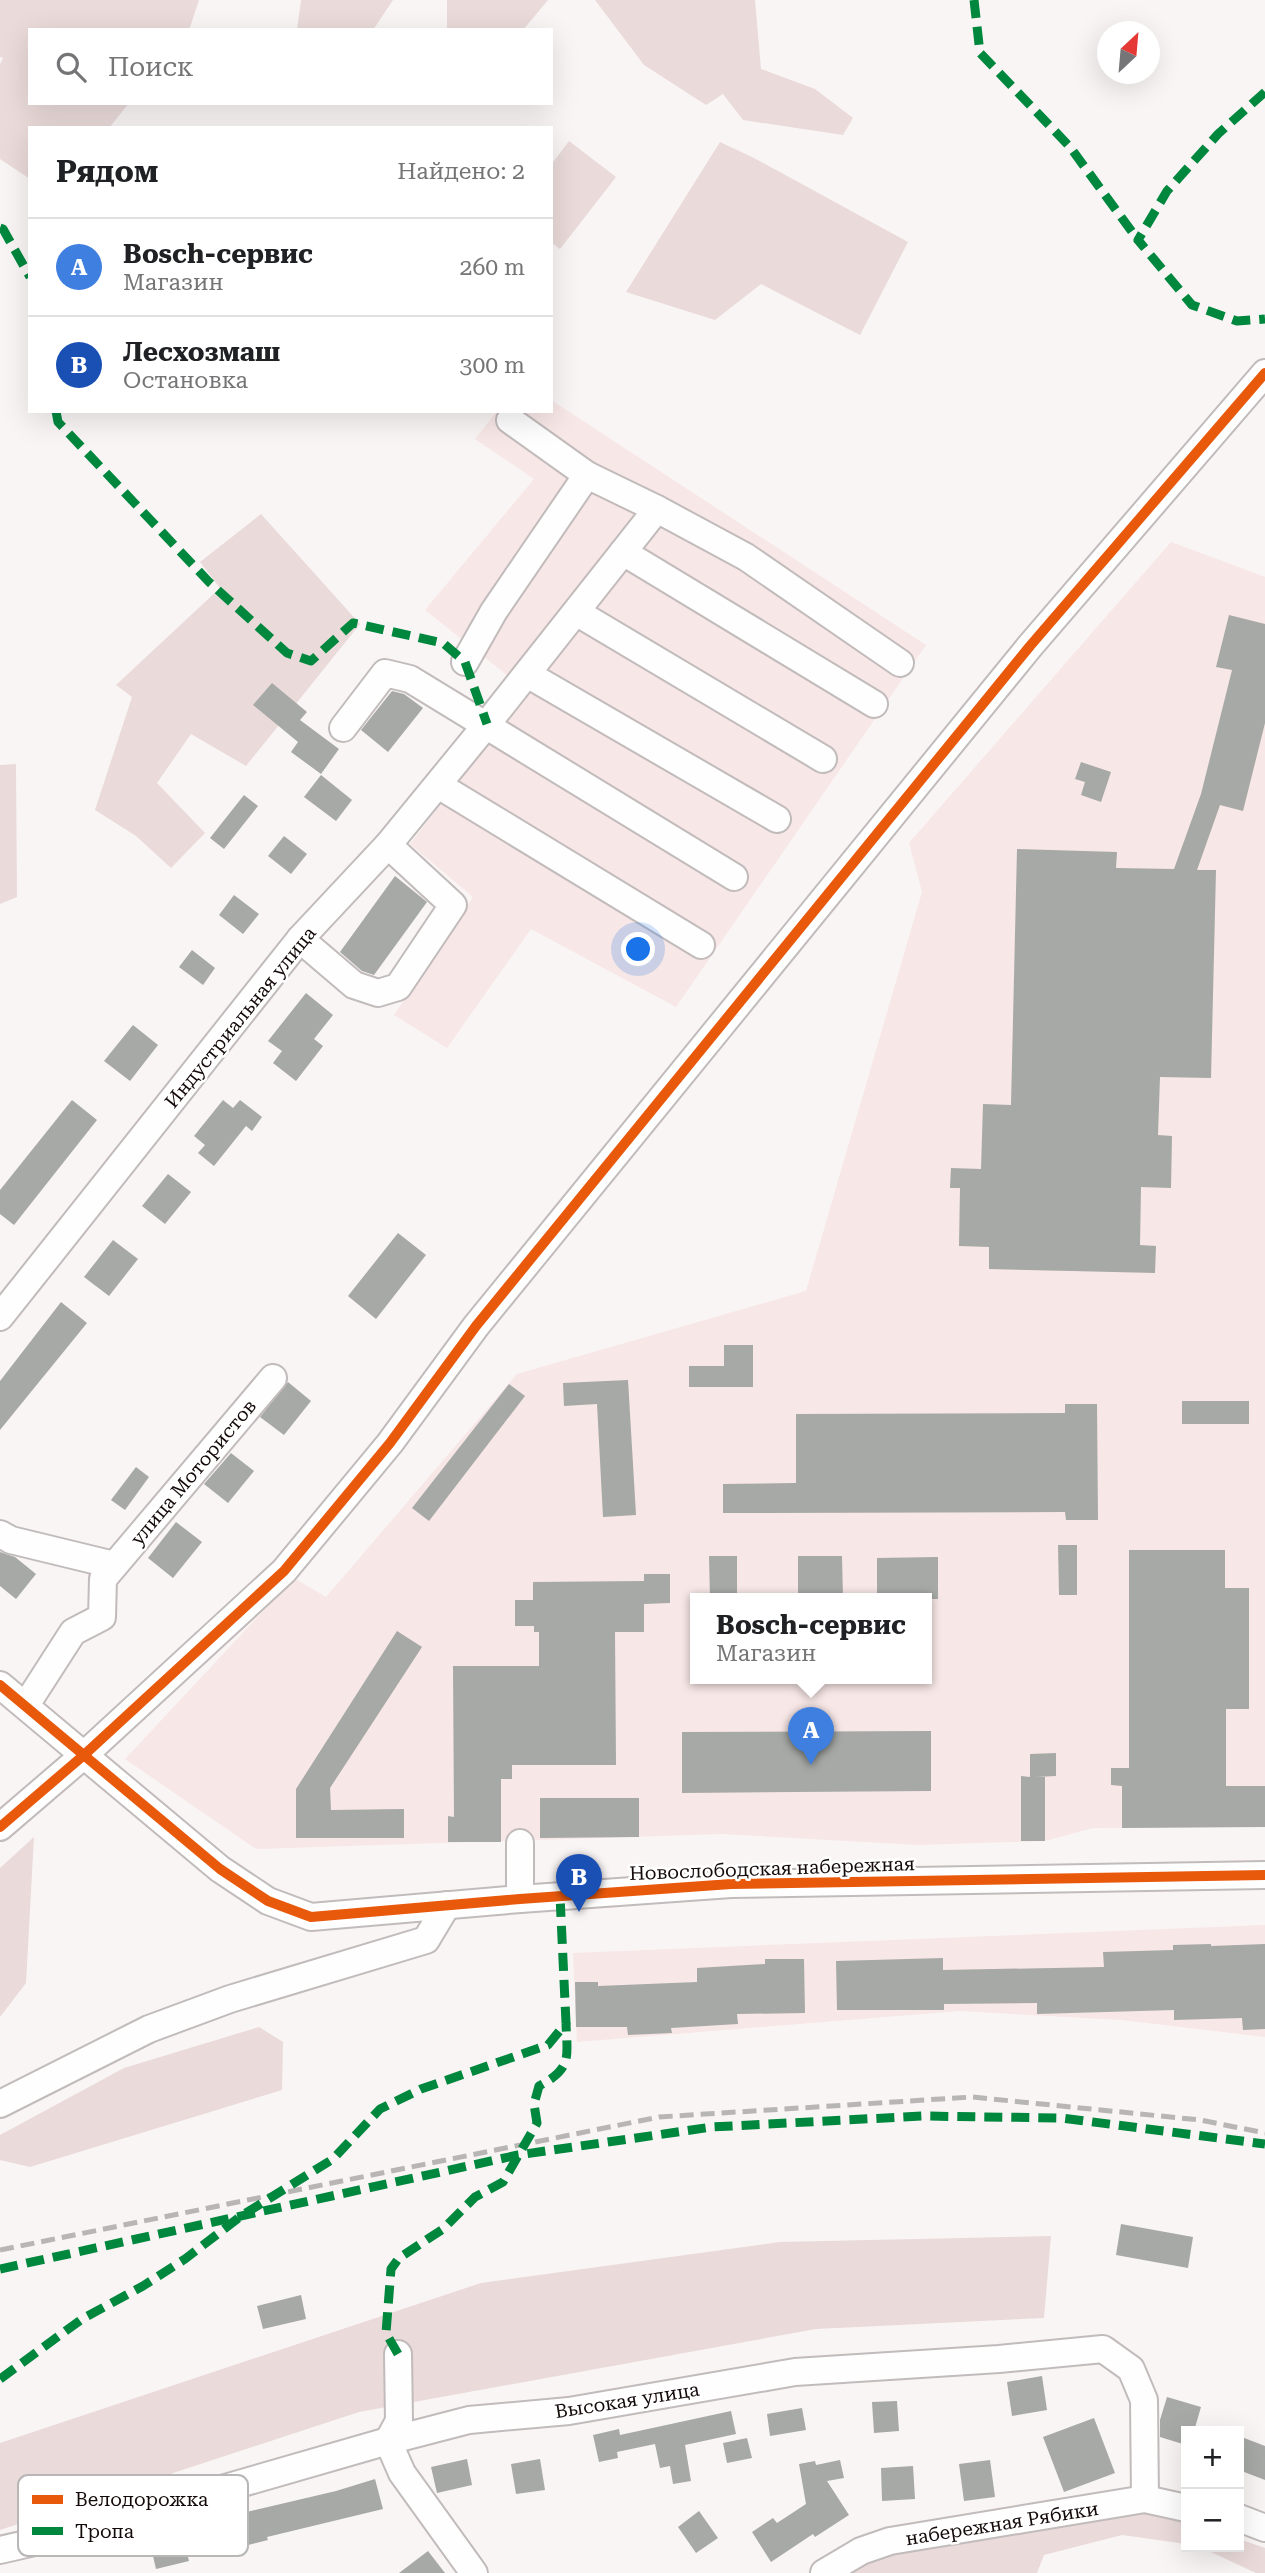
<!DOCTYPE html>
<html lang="ru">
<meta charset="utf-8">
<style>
body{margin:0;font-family:"Roboto Serif",serif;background:#f6f6f6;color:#202124}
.controls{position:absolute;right:21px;bottom:21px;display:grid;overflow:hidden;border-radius:0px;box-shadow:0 7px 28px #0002}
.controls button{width:63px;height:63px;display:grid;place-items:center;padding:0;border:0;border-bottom:2px solid #e0e0e0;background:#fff;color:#202124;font:35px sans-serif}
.compass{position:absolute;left:1097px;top:21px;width:63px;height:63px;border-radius:50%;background:#fff;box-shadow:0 7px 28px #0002;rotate:26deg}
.you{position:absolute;left:639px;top:950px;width:24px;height:24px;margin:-18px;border:5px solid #fff;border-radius:50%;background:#1a73e8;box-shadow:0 0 0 10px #1a73e833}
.badge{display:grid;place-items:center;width:46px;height:46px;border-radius:50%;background:#d93025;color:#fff;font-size:23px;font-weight:700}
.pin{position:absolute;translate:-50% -58px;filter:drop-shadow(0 2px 4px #0008)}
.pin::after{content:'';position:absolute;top:37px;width:24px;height:21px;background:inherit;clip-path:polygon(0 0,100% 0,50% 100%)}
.popup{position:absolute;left:690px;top:1593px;width:242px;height:91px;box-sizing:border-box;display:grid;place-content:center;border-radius:0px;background:#fff;filter:drop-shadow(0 2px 5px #0005);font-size:23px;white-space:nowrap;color:#757577}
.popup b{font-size:26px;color:#202124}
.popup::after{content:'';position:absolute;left:50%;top:100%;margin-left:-14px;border:14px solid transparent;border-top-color:#fff}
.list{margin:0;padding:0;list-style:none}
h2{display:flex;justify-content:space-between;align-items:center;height:91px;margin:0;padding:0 28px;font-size:30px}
h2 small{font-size:23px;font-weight:400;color:#757577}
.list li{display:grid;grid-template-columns:46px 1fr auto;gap:21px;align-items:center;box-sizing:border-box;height:98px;padding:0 28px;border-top:2px solid #e0e0e0}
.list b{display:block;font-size:26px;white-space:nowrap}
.list p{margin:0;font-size:23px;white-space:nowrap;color:#757577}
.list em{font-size:23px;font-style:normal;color:#757577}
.icon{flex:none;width:38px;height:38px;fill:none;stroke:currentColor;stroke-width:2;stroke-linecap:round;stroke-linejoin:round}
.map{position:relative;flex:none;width:1265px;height:2573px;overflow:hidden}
.search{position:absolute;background:#fff;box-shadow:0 7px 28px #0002;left:28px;top:28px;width:525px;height:77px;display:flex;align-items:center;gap:18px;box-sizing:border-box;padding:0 24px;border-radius:0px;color:#757577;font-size:26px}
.panel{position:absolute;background:#fff;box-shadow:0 7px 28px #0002;left:28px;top:126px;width:525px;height:287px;border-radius:0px}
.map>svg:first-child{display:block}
.built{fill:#f7e7e6;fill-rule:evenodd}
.green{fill:#eadada}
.building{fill:#a6a9a6}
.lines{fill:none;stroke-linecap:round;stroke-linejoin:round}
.minor-casing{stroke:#c2bbbb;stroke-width:30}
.minor{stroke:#fefefe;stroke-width:26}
.rail{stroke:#b8b5b5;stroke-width:5;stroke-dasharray:14 7;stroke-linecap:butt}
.quiet{stroke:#00873e;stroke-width:9;stroke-dasharray:18 9;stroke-linecap:butt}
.cycleway-casing{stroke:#fff;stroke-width:15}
.cycleway{stroke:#e8590c;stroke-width:10}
.labels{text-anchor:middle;stroke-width:5;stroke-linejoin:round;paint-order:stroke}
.street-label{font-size:19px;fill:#140a0a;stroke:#fff}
.key{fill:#fff;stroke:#b8b6b6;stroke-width:2}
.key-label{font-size:19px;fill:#140a0a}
</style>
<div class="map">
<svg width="1265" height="2573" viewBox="0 0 1265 2573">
<rect width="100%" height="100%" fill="#faf5f5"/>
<g class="built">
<polygon points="551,400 926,645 676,1007 531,929 447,1048 394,1015 473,897 410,844 527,691 425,610 534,479 475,439 497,411 551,411"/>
<path d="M1171 542 1265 577V1827H1257V1816H1236V1827L1093 1828 1045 1841 918 1845 722 1834 256 1849 125 1759 294 1578 326 1597 517 1374 806 1291 922 892 909 843ZM696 1599H926V1679H696Z"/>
<polygon points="1265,1925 1265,2037 1122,2020 959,2011 577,2042 573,1953"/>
</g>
<g class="green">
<polygon points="0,0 199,0 189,30 30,30 30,103 129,103 109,128 30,128 30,179 0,159 0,64 3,58 0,57"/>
<polygon points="301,0 393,0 373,30 297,30"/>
<polygon points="447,0 548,0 523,30 447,30"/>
<polygon points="595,0 755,0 761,69 815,89 853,118 843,135 743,120 723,94 706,105 644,65"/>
<polygon points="569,141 616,177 560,249 551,242 551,165"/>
<polygon points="720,142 754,158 908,242 860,335 761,284 715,320 626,292"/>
<polygon points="261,514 360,624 246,766 191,734 157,783 205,833 171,868 136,836 95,810 132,697 116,685 220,588 200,562"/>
<polygon points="16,764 17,897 0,904 0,765"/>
<polygon points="34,1837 26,1983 0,2017 0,1868"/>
<polygon points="259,2027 283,2042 282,2090 30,2167 0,2160 0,2135 124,2068"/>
<polygon points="1051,2236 1044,2318 816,2329 359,2412 0,2530 0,2443 481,2283 780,2242"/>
<polygon points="1140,2513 1186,2522 1186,2544 1122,2535 1044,2555 1037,2573 842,2573 879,2556"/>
<polygon points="1239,2539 1265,2548 1265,2573 1256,2573 1200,2547 1239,2547"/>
</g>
<g class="building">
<polygon points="1229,615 1265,624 1265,723 1243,811 1220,805 1197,870 1216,870 1211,1078 1160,1077 1158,1135 1172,1136 1171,1188 1141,1187 1140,1245 1156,1246 1155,1273 989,1269 989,1247 959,1246 960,1188 950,1188 951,1168 981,1169 983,1104 1011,1105 1017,849 1117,852 1116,868 1174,869 1201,794 1232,670 1216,667"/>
<polygon points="272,683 307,712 300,720 339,749 321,774 291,752 298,742 253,705"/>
<polygon points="392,691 404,694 423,708 388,752 361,730"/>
<polygon points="1081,762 1111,772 1101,802 1081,795 1085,782 1075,779"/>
<polygon points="321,775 352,800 336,821 304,797"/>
<polygon points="244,795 258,806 224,849 210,838"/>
<polygon points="284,836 307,854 291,874 268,856"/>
<polygon points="395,876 427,902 374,975 362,971 340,952"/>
<polygon points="234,895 259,914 243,934 219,915"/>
<polygon points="192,950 215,968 203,985 179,967"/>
<polygon points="306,993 333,1015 314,1039 323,1046 296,1081 273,1063 282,1051 268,1041"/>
<polygon points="133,1025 158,1045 130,1081 104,1061"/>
<polygon points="72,1100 97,1120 14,1225 0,1214 0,1190"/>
<polygon points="223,1100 233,1108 240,1100 262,1117 252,1131 246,1126 214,1166 198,1153 205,1145 194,1136"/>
<polygon points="168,1174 191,1192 165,1224 142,1206"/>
<polygon points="398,1233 426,1255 376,1319 348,1296"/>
<polygon points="113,1240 138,1259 109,1296 84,1277"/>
<polygon points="61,1302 87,1323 0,1430 0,1381"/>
<polygon points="724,1345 753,1345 753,1387 689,1387 689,1366 724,1366"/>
<polygon points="628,1380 636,1515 603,1517 597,1404 564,1406 563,1383"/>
<polygon points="288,1382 311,1401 284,1435 260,1417"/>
<polygon points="509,1384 525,1396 429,1521 412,1508"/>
<rect x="1182" y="1401" width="67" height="23"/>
<polygon points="1065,1404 1097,1404 1098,1520 1066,1520 1065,1512 723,1513 723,1484 796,1483 796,1414 1065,1413"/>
<polygon points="231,1453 254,1471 228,1503 204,1484"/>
<polygon points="136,1467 149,1477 125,1510 111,1500"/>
<polygon points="176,1522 202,1542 173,1578 148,1558"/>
<polygon points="1058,1545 1077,1545 1077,1595 1059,1595"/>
<polygon points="1129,1550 1225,1550 1225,1588 1249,1588 1249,1709 1226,1709 1226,1786 1265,1786 1265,1827 1122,1828 1122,1786 1111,1785 1111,1768 1129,1768"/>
<polygon points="0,1552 15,1557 36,1574 16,1599 0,1586"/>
<polygon points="709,1556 737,1556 737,1599 710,1599"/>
<polygon points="798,1556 842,1556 843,1599 798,1599"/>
<polygon points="938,1557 938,1599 877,1599 877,1558"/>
<polygon points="644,1574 670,1574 670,1603 644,1604 644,1632 615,1632 616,1765 512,1765 512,1779 501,1779 501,1842 448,1842 448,1816 454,1817 453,1666 539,1666 539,1632 534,1632 534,1626 515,1626 515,1600 533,1600 533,1582 644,1581"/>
<polygon points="397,1631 422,1647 330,1788 331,1810 404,1809 404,1838 296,1838 296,1789"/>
<polygon points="931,1731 931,1791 682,1793 682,1732"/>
<polygon points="1056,1753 1056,1776 1036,1777 1045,1777 1045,1841 1021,1841 1021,1776 1030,1777 1030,1754"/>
<polygon points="540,1798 639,1798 639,1837 540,1838"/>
<polygon points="1211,1944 1211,1946 1265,1944 1265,2029 1243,2030 1242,2018 1174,2020 1174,2010 1037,2014 1037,2003 944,2004 944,2010 837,2010 836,1961 943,1958 943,1970 1104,1967 1103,1952 1173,1950 1173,1945"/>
<polygon points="765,1959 804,1959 805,2013 737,2014 738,2024 671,2028 672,2033 628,2035 627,2027 576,2027 575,1982 598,1982 598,1986 697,1982 697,1968 765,1964"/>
<polygon points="1121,2224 1193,2237 1188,2268 1116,2255"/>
<polygon points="301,2295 306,2319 263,2329 257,2306"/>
<polygon points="1042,2376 1047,2410 1012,2416 1007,2382"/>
<polygon points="1167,2397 1201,2407 1194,2431 1186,2431 1186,2445 1160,2437 1160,2420"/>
<polygon points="897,2401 899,2431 874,2433 872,2402"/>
<polygon points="802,2408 806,2430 770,2436 767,2414"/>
<polygon points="731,2411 736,2434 685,2445 691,2481 673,2484 670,2466 660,2468 655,2444 617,2452 618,2458 599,2462 593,2435 619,2429 620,2435"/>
<polygon points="1094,2418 1115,2473 1064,2492 1043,2437"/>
<polygon points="1239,2436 1265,2446 1265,2480 1239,2470"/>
<polygon points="747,2438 752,2458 727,2463 723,2443"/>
<polygon points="467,2459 472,2485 437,2493 431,2467"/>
<polygon points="540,2459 545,2490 516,2494 511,2464"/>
<polygon points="840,2460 844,2478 827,2481 849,2515 815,2537 813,2534 771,2562 752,2532 773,2518 777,2523 806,2504 799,2464 815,2461 816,2465"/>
<polygon points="990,2460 995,2497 964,2501 959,2464"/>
<polygon points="913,2466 915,2499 882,2501 881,2468"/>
<polygon points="375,2479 383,2509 267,2537 268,2540 229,2550 188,2557 189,2561 156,2569 149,2539 182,2531 182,2533 223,2525 221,2518 336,2491"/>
<polygon points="699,2511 718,2538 696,2553 678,2527"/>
<polygon points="428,2551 445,2573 399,2573"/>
</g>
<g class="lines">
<g class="minor-casing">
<g id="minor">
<polyline points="510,420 587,475 657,509 746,557 900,663"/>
<polyline points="623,552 874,704"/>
<polyline points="576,612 823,759"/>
<polyline points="465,662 494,611 587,475"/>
<polyline points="527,674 777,819"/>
<polyline points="343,728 385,673 410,679 734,877"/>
<polyline points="438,785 701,945"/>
<polyline points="300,939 354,985 378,993 398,987 453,905 388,845"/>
<polyline points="0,1317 300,939 388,845 487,724 657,509"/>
<polyline points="0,1534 11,1540 114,1565"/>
<polyline points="0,1685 220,1869 268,1901 311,1917 520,1899 731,1884 1265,1875"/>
<polyline points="26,1705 73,1632 102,1617 103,1579 273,1378"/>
<polyline points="0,1827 84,1755 284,1571 390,1443 476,1326 1030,646 1265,373"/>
<polyline points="520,1843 520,1899"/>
<polyline points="0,2104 149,2029 230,1999 426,1940 447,1905"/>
<polyline points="398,2354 399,2421 388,2441 402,2473 474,2573"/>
<polyline points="1239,2518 1265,2528"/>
<polyline points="0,2550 48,2539 388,2441 469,2420 569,2411 795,2372 999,2359 1103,2349 1131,2369 1144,2400 1145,2499"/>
<polyline points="824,2573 861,2551 890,2541 1145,2499 1186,2508"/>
</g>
</g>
<use href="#minor" class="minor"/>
<polyline class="rail" points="0,2250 659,2117 972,2097 1200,2120 1265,2133"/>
<g class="quiet">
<polyline points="974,0 980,53 1070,147 1138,240"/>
<polyline points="1265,92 1218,134 1167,191 1138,240 1192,305 1237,321 1265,319"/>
<polyline points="0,228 3,229 30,277"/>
<polyline points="56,411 58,422 209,582 287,653 311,661 353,623 443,643 465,662 487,724"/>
<polyline points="0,2269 518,2155 712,2127 922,2116 1062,2118 1265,2144"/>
<path d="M398 2354 386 2333 391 2269 399 2258 443 2229 475 2197 503 2182 537 2123 534 2104 539 2086C573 2068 567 2057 566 2023"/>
<polyline points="0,2379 82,2319 143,2286 185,2259 241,2216 333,2159 380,2109 421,2089 548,2045 566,2023 560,1896"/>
</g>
<g class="cycleway-casing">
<g id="cycleway">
<polyline points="0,1685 220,1869 268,1901 311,1917 520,1899 731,1884 1265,1875"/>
<polyline points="0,1827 84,1755 284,1571 390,1443 476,1326 1030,646 1265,373"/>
</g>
</g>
<use href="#cycleway" class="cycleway"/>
</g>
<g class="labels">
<g class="street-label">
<text transform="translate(240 1017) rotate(-51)" y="7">Индустриальная улица</text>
<text transform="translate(193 1472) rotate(-50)" y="7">улица Мотористов</text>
<text transform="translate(772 1868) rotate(-2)" y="7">Новослободская набережная</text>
<text transform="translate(627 2400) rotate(-9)" y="7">Высокая улица</text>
<text transform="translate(1002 2523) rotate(-9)" y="7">набережная Рябики</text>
</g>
</g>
<rect x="18" y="2475" width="230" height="81" rx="10" class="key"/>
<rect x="32" y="2495" width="31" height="9" fill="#e8590c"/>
<rect x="32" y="2527" width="31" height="8" fill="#00873e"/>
<g class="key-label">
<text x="75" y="2506">Велодорожка</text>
<text x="75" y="2538">Тропа</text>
</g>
</svg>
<div class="controls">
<button>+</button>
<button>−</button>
</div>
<svg class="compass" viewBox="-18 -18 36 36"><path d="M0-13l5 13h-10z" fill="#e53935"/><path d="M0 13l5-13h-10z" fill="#757577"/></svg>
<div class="you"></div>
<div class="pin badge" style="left:811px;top:1765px;background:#3f7fe0">A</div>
<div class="popup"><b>Bosch-сервис</b>Магазин</div>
<div class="pin badge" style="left:579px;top:1912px;background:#1a4fb4">B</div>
<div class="search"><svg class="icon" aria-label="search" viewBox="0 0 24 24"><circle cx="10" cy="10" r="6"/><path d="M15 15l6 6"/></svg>Поиск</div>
<section class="panel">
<h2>Рядом<small>Найдено: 2</small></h2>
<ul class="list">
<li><span class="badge" style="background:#3f7fe0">A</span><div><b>Bosch-сервис</b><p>Магазин</p></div><em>260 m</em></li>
<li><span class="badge" style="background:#1a4fb4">B</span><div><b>Лесхозмаш</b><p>Остановка</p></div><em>300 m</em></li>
</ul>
</section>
</div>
